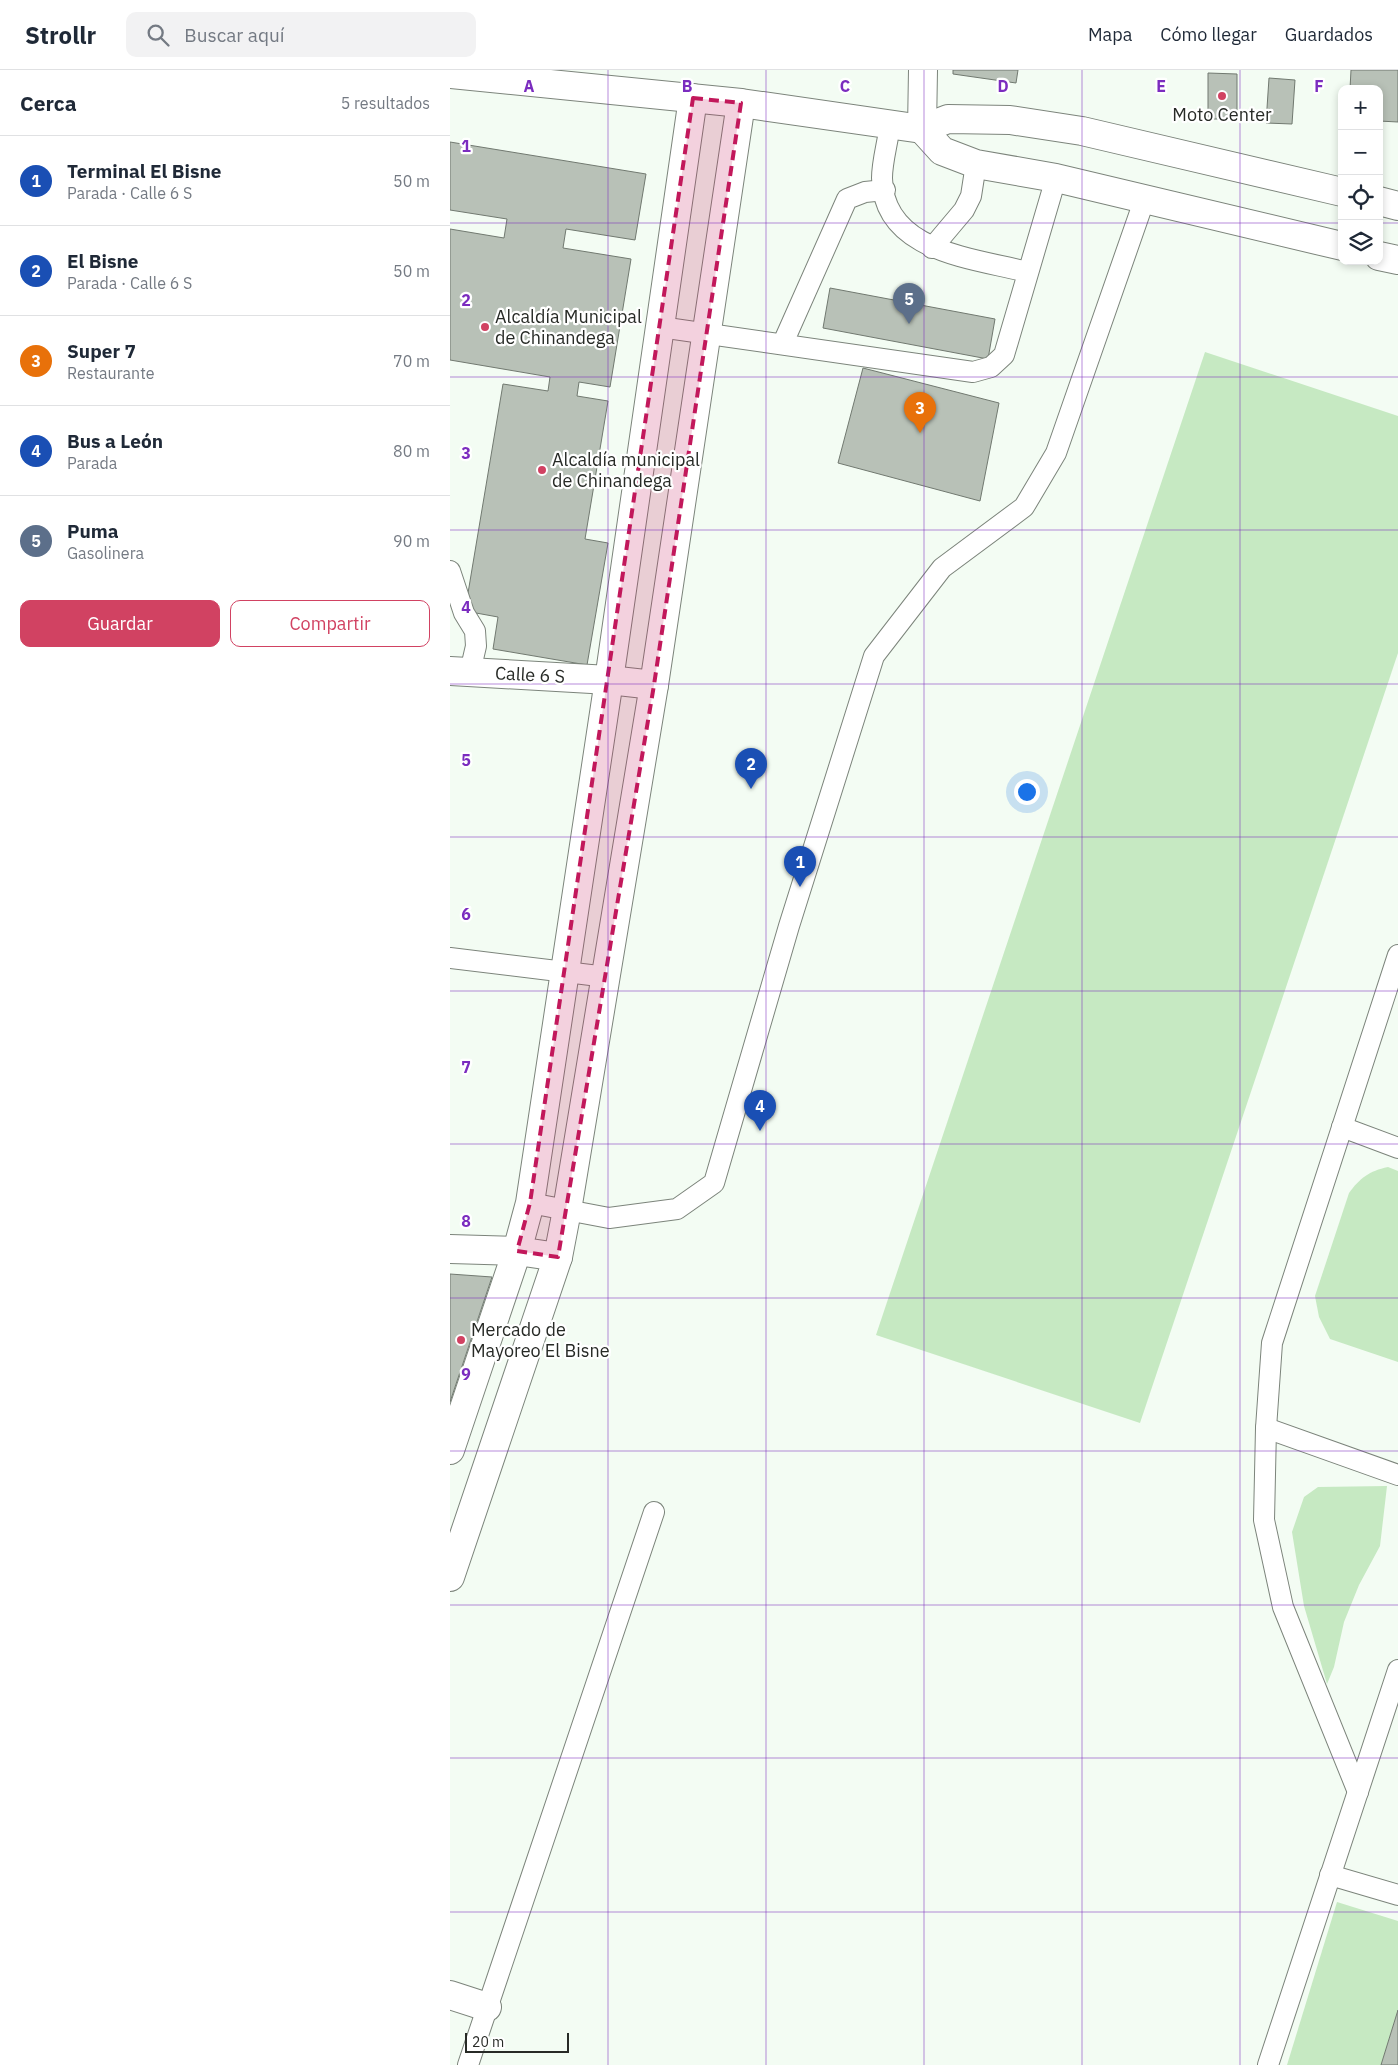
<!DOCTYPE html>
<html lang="es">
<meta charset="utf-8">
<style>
body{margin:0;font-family:"IBM Plex Sans",sans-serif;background:#f2f2f3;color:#1f2937}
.controls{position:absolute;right:15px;top:15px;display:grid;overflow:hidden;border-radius:10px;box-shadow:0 2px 8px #0003}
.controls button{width:45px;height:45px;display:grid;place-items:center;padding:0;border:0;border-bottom:1px solid #e0e1e3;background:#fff;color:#1f2937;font:25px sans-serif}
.scale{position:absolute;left:15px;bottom:12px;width:104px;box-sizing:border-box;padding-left:5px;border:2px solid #272a26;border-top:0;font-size:14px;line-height:18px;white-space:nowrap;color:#272a26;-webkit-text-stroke:4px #fff;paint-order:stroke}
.you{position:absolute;left:576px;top:721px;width:18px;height:18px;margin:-12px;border:4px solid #fff;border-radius:50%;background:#1a73e8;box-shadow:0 0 0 8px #1a73e833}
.badge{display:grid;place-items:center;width:32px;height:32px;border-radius:50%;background:#d14262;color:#fff;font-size:16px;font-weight:700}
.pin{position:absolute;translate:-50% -41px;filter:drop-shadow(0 1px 2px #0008)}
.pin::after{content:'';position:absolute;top:26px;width:18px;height:15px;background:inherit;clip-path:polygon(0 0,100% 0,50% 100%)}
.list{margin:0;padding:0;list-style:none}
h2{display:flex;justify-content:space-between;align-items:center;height:65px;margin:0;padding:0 20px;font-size:21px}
h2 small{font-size:16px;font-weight:400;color:#747a83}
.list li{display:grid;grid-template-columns:32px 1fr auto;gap:15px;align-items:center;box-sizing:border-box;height:90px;padding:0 20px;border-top:1px solid #e0e1e3}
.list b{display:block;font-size:19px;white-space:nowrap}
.list p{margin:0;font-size:16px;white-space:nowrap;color:#747a83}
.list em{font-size:16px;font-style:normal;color:#747a83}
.actions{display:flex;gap:10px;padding:15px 20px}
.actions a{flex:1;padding:11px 0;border:1px solid #d14262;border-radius:10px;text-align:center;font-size:18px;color:#d14262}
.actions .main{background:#d14262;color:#fff}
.icon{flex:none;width:28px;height:28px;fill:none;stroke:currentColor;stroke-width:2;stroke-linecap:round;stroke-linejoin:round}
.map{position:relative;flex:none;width:948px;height:1995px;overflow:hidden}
header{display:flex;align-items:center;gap:30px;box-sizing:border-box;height:70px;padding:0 25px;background:#fff;border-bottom:1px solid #e0e1e3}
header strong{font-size:24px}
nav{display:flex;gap:28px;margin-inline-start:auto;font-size:18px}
.search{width:350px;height:45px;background:#f2f2f3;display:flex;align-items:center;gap:12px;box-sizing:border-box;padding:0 18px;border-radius:10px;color:#747a83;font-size:19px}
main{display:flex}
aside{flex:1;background:#fff}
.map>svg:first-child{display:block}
.green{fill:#c6e9c2}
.building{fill:#b8c1b7;stroke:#717970}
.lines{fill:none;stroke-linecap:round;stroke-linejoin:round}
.lane-casing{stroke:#7c847b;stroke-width:22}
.street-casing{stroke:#7c847b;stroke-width:30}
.secondary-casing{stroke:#7c847b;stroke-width:30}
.lane{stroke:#fff;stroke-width:20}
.street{stroke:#fff;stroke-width:28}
.secondary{stroke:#fff;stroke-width:28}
.marked{fill:#c2185b;fill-opacity:0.2;stroke:#c2185b;stroke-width:4;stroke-dasharray:10 6;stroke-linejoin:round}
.grid{fill:none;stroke:#7b2cbf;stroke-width:1;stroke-opacity:0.55}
.poi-dot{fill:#d14262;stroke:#fff;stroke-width:2}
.labels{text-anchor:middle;stroke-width:4.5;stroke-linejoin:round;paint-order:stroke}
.poi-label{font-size:18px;fill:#272a26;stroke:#fff;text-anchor:start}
.street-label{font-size:18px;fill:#272a26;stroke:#fff}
.grid-label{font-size:16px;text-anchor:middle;font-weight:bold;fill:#7b2cbf;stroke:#fff;stroke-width:4.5;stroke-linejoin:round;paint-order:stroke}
</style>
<header>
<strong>Strollr</strong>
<div class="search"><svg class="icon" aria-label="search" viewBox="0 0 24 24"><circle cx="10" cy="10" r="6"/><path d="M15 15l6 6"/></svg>Buscar aquí</div>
<nav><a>Mapa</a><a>Cómo llegar</a><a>Guardados</a></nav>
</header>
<main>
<aside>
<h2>Cerca<small>5 resultados</small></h2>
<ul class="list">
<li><span class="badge" style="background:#1a4fb4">1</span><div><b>Terminal El Bisne</b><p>Parada · Calle 6 S</p></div><em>50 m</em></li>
<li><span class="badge" style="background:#1a4fb4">2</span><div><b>El Bisne</b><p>Parada · Calle 6 S</p></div><em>50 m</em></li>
<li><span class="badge" style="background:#e8710a">3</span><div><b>Super 7</b><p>Restaurante</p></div><em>70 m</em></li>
<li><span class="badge" style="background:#1a4fb4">4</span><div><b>Bus a León</b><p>Parada</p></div><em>80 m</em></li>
<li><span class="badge" style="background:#5c6f8a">5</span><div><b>Puma</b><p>Gasolinera</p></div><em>90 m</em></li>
</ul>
<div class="actions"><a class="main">Guardar</a><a>Compartir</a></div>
</aside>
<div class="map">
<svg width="948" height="1995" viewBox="0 0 948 1995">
<rect width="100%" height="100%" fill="#f3fcf3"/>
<g class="green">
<polygon points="755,282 948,346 948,583 690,1353 426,1265"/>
<path d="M938 1097 948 1101V1292L880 1269 869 1247 865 1226 899 1123C910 1108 919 1101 938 1097Z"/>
<polygon points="937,1416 930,1476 909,1515 894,1552 884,1597 877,1614 854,1536 842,1462 854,1427 868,1417"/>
<polygon points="887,1832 948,1851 948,1940 931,1995 837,1995"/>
</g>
<g class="building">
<polygon points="503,0 568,0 566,13 503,4"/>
<polygon points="901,0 948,0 948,52 929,51 929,19 900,19"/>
<polygon points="758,3 787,4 787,49 758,49"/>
<polygon points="819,8 845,10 842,54 816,53"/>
<polygon points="0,72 196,104 185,170 116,159 113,178 181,189 160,317 129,312 127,326 158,331 135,469 158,473 137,595 43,579 48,547 15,541 53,314 98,321 100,307 0,290 0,159 54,168 57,149 0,140"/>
<polygon points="380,218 545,249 538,289 373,258"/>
<polygon points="413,298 549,333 530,431 388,393"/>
<polygon points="0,1204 42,1207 0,1332"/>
<polygon points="948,1940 948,1995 931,1995"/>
</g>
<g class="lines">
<g class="lane-casing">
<g id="lane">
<path d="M440 54C438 72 432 91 432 108 433 182 523 188 577 202"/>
<polyline points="482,178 514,140 521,126 526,94"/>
<polyline points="210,257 523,302 541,297 554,285 606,108"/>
<polyline points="333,273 397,129 415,122 435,120"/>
<polyline points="0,501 14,543 25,561 26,576 20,602"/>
<polyline points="0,888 157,907"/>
<polyline points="892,1057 948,1078"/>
<polyline points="80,1133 159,1148 227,1139 264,1113 339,856 424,586 492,498 574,437 606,383 695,128"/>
<polyline points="816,1358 948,1405"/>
<polyline points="908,1722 833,1537 814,1450 816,1358 822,1273 948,885"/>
<polyline points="880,1805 948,1825"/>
<polyline points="18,1995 204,1442"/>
<polyline points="818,1995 948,1600"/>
</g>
</g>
<g class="street-casing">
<g id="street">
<polyline points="0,601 159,610 204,615"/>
<polyline points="0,1179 67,1181 108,1187"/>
<polyline points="0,1380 67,1181 80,1133 159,610 243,28"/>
<polyline points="0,1507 108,1187 117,1140 204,615 291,33"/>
<polyline points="0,1925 37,1937"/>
</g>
</g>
<g class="secondary-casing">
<g id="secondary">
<polyline points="473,0 472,59 492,81 526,94 606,108 892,176"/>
<polyline points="0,4 291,33 472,59 498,49 560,50 632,61 892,122"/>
<polyline points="929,131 948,136"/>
<polyline points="929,186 948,190"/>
</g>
</g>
<use href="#lane" class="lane"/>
<use href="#street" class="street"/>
<use href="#secondary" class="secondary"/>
</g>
<path class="marked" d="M243 28 291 33 204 615 108 1187 67 1181 80 1133Z"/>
<path class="grid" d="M158 0V1995M316 0V1995M474 0V1995M632 0V1995M790 0V1995M0 153H892M929 153H948M0 307H948M0 460H948M0 614H948M0 767H948M0 921H948M0 1074H948M0 1228H948M0 1381H948M0 1535H948M0 1688H948M0 1842H948"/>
<g class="poi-dot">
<circle cx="772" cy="26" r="5"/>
<circle cx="35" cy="257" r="5"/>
<circle cx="92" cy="400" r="5"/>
<circle cx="11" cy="1270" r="5"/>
</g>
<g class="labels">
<g class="poi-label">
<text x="772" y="51" text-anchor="middle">Moto Center</text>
<text x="45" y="253">Alcaldía Municipal<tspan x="45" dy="21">de Chinandega</tspan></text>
<text x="102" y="396">Alcaldía municipal<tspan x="102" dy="21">de Chinandega</tspan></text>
<text x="21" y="1266">Mercado de<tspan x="21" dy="21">Mayoreo El Bisne</tspan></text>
</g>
<g class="street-label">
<text transform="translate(80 605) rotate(3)" y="6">Calle 6 S</text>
</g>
</g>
<g class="grid-label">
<text x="79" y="22">A</text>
<text x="237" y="22">B</text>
<text x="395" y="22">C</text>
<text x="553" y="22">D</text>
<text x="711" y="22">E</text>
<text x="869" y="22">F</text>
<text x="16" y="82">1</text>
<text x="16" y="236">2</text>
<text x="16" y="389">3</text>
<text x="16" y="543">4</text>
<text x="16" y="696">5</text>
<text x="16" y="850">6</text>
<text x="16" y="1003">7</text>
<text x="16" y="1157">8</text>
<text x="16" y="1310">9</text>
</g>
</svg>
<div class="controls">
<button>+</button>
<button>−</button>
<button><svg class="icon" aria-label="locate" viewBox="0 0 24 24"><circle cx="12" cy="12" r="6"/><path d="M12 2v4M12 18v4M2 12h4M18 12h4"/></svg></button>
<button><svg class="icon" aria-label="layers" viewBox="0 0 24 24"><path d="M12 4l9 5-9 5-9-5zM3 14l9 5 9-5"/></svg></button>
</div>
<div class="scale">20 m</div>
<div class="you"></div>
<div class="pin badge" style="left:350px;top:817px;background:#1a4fb4">1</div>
<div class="pin badge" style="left:301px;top:719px;background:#1a4fb4">2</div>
<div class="pin badge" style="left:470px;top:363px;background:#e8710a">3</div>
<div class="pin badge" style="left:310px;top:1061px;background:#1a4fb4">4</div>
<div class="pin badge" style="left:459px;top:254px;background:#5c6f8a">5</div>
</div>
</main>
